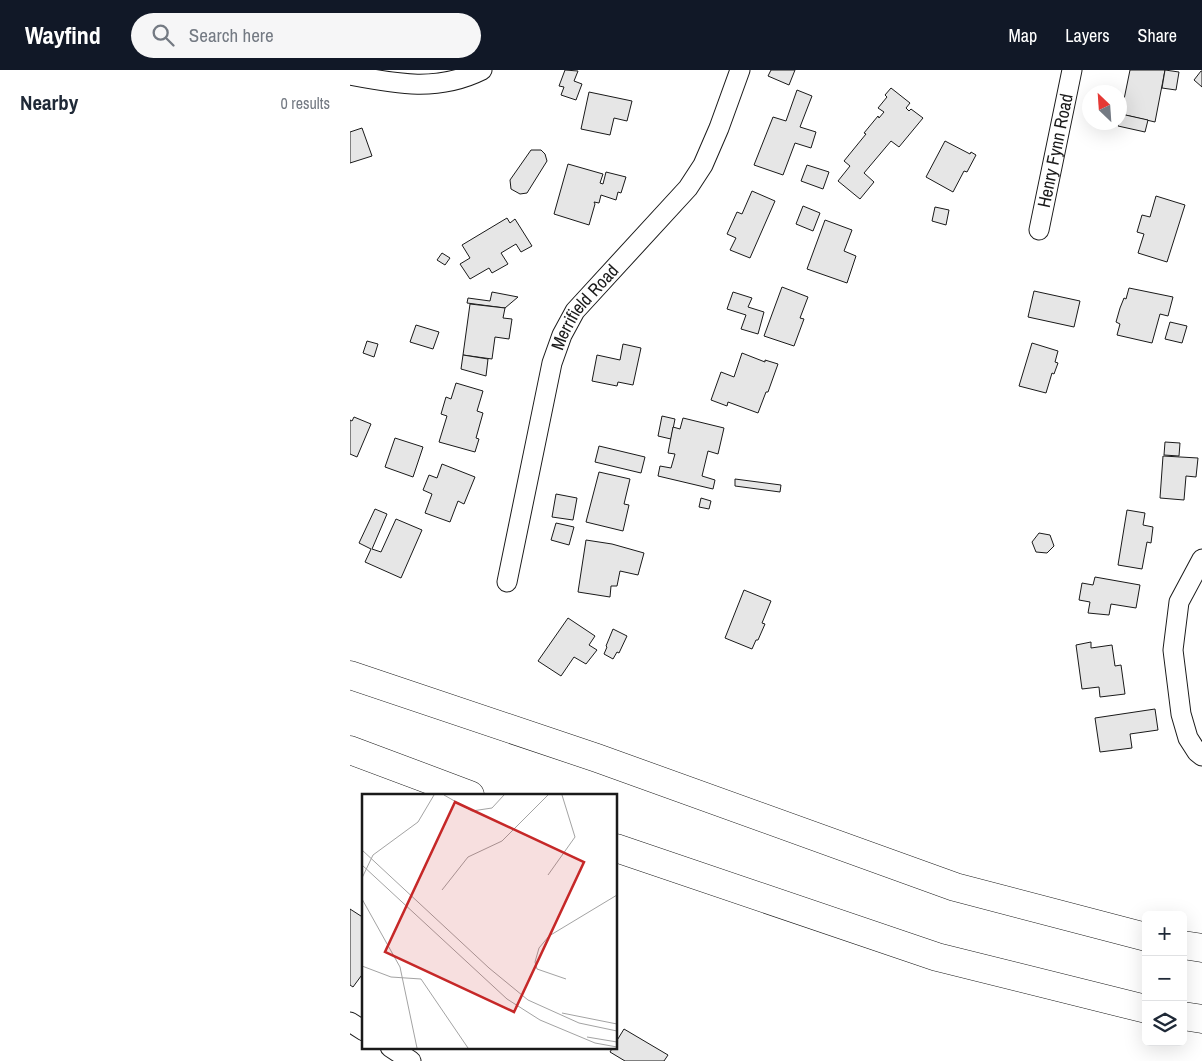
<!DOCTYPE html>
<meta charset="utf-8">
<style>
body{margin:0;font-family:"Archivo Narrow",sans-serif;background:#f6f6f7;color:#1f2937}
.controls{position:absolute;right:15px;bottom:15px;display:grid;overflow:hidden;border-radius:8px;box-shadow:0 5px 20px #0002}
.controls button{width:45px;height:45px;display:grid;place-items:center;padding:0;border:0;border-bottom:1px solid #e0e1e3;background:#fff;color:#1f2937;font:25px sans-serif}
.compass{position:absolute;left:732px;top:15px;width:45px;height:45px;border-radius:50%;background:#fff;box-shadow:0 5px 20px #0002;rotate:335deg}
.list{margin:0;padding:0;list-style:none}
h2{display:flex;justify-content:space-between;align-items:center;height:65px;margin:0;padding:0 20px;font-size:21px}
h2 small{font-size:16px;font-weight:400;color:#747a83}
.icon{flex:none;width:28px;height:28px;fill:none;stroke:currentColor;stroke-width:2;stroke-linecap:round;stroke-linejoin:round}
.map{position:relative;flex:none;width:852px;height:991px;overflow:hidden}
header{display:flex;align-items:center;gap:30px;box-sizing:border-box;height:70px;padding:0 25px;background:#111827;color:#fff}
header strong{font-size:24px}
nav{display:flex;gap:28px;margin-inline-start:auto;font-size:18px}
.search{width:350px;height:45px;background:#f6f6f7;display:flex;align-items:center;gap:12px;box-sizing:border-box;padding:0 18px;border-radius:28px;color:#747a83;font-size:19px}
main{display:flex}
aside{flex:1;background:#fff}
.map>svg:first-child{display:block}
.building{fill:#e6e6e6;stroke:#1a1a1a}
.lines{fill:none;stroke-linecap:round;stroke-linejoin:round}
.minor-casing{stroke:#1a1a1a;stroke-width:21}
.motorway-casing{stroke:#1a1a1a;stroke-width:29}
.minor{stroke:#fff;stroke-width:19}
.motorway{stroke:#fff;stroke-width:28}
.labels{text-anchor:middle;stroke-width:4;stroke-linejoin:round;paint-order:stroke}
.street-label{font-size:18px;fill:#1a1a1a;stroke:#fff}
.inset-road{fill:none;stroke:#a3a3a3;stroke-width:1}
.view{fill:#c62828;fill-opacity:0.15;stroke:#c62828;stroke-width:2.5}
.inset-edge{fill:none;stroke:#1a1a1a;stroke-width:2.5}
</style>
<header>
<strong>Wayfind</strong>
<div class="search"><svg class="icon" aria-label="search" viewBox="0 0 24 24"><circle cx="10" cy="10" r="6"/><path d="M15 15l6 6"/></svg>Search here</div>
<nav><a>Map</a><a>Layers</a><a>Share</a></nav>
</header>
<main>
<aside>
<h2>Nearby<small>0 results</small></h2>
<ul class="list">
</ul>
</aside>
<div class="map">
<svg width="852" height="991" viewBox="0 0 852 991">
<rect width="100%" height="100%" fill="#fff"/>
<g class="building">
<polygon points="215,0 228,1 224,11 232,14 226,30 211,25 214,17 209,16"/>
<polygon points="421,0 445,0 439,15 418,6"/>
<polygon points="780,0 815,0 805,52 771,44"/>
<polygon points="815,0 829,2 826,20 812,18"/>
<polygon points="851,1 852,1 852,17 844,10"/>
<polygon points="541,18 560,33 556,38 559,41 561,39 573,48 549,77 541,71 514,103 524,112 510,129 488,111 500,96 494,91 516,64 514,63 528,46 529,48 534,42 528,38 537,27 535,25"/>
<polygon points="447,20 462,26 450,57 466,62 461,78 445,73 433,105 404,95 423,47 436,51"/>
<polygon points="239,22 282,31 277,51 264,48 260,65 231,59"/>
<polygon points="771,44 798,50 795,62 768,56"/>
<polygon points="12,58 22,86 0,93 0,62"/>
<polygon points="595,71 620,84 621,82 626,85 617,102 614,101 603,122 576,107"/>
<polygon points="181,80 191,80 195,84 197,91 177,123 170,124 161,119 160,110"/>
<polygon points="218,94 253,104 250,113 253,114 256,102 276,107 271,123 268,122 266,130 251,125 249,133 244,132 245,134 239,155 204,144"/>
<polygon points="457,95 479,102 473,119 451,111"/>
<polygon points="402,121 425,131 400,188 380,180 386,168 377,164 387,142 392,144"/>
<polygon points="806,126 835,135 817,192 788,183 794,164 787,162 792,145 800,147"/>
<polygon points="453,136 470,143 463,161 446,154"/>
<polygon points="585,137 599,140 596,155 582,151"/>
<polygon points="157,148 160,153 165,149 182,176 171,182 166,174 151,183 158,194 142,203 139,198 120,209 110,194 120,188 112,175"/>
<polygon points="475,150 502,160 494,181 506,186 497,213 457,199"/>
<polygon points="92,183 100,188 95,195 87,190"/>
<polygon points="432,217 458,227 450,248 454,249 444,276 414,266"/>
<polygon points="779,218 823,227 818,246 810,244 802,273 767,265 770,254 766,252 770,238 774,228 776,229"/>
<polygon points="684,221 730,231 724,257 678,247"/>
<polygon points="142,222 168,227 155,238 117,233 118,228 140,231"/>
<polygon points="383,222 402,228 398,237 414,242 408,264 391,259 396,245 377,239"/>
<polygon points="120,234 155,238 153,248 162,249 159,269 145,267 142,289 113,285"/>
<polygon points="820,252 837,256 832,273 815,269"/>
<polygon points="66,255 89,262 83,279 60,272"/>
<polygon points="17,271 28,274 24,287 13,283"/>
<polygon points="682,273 708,281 705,292 708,293 704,304 702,303 696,323 669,316"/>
<polygon points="273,274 291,278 283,315 268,312 267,316 242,311 247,285 270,290"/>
<polygon points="392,283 415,292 415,290 428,294 418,322 416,322 408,343 378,332 377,336 361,330 371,302 384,307"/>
<polygon points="113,285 138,289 136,306 111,299"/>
<polygon points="106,313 133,321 127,341 133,343 126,368 129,369 125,382 89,372 97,346 91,344 96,327 101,329"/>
<polygon points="312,346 325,349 321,369 308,366"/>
<polygon points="4,347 21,354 7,387 0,384 0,350 2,351"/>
<polygon points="333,348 374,358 368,384 358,381 352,406 365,410 363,419 308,406 310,396 321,398 325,384 318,383 323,357 330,359"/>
<polygon points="45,368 73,377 63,407 35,397"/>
<polygon points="815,372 830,373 829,386 814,385"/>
<polygon points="249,376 295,387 291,403 245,392"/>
<polygon points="813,386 848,388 846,407 836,406 834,430 810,428"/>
<polygon points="92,394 125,407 114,434 108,431 100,452 75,443 82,424 73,420 79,405 87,408"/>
<polygon points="249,402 280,409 274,434 279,435 273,461 236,452"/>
<polygon points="385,409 431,415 430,422 385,416"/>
<polygon points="206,424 227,428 223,450 202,447"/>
<polygon points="351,428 361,431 359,439 349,437"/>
<polygon points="25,439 37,444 22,479 31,482 46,449 72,460 51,508 15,492 21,479 9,473"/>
<polygon points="777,440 795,443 793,455 803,457 801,473 797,472 792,499 768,495"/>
<polygon points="206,453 224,457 219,475 201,470"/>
<polygon points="689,463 700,465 704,476 697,483 686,482 682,472"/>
<polygon points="236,470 262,474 294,483 288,505 270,501 267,516 261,516 260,527 228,522"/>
<polygon points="745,507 790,515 786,538 761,534 759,545 738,543 740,532 729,530 732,513 743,515"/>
<polygon points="394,520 421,531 412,553 415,554 408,570 406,570 402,579 375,568"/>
<polygon points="218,548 245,566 239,575 247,580 236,594 224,587 211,606 188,591"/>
<polygon points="263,559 277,566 269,583 267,582 263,589 254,584 257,577 256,576"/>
<polygon points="741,572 741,578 762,575 765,596 771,595 775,624 750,627 749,617 732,619 726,575"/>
<polygon points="805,639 808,660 780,664 782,678 750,682 745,648"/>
<polygon points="0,839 14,848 14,902 3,917 0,915"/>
<polygon points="274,959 318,985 314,991 275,991 260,982 263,977 266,977 266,972"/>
</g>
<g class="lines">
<g class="minor-casing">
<g id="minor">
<path d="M0 5C47 14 88 22 132 0"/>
<path id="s1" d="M689 160 722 0"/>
<polyline points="852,489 829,532 823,580 831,644 838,668 847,682 852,686"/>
<path id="s2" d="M157 512 202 293 212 265 225 241 338 118 353 95 369 58 390 0"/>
<polyline points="0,952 14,961"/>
<polyline points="40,977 61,991"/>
</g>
</g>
<g class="motorway-casing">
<g id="motorway">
<polyline points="0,605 247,688 605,817 796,867"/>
<polyline points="0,680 120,725"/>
<polyline points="266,778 587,887 796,939"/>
<polyline points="833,875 852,878"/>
<polyline points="833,946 852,949"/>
</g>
</g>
<use href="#minor" class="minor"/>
<use href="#motorway" class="motorway"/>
</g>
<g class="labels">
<g class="street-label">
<text dy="6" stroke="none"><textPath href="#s1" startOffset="81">Henry Fynn Road</textPath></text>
<text dy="6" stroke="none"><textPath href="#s2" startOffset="289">Merrifield Road</textPath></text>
</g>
</g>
<g transform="translate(12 724)">
<rect width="255" height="255" fill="#fff"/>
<path class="inset-road" d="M82 1 110 17 130 14 142 1M0 56 127 174 166 206 217 229 255 237M0 71 145 205 178 226 233 249 255 253M186 81 213 43 200 1M0 84 11 61 56 28 72 1M80 96 106 63 140 47 186 1M0 105 38 173 55 254M0 172 29 183 59 185 106 254M204 185 175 175 173 168 177 154 187 142 255 101M200 219 255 230M225 243 255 248"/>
<path class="view" d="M93 8 222 68 152 218 23 158Z"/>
<rect width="255" height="255" class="inset-edge"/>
</g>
</svg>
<div class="controls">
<button>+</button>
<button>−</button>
<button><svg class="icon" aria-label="layers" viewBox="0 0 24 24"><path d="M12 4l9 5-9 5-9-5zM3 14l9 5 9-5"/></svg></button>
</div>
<svg class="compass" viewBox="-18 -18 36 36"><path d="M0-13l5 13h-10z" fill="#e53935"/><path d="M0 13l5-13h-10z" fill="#747a83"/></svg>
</div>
</main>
